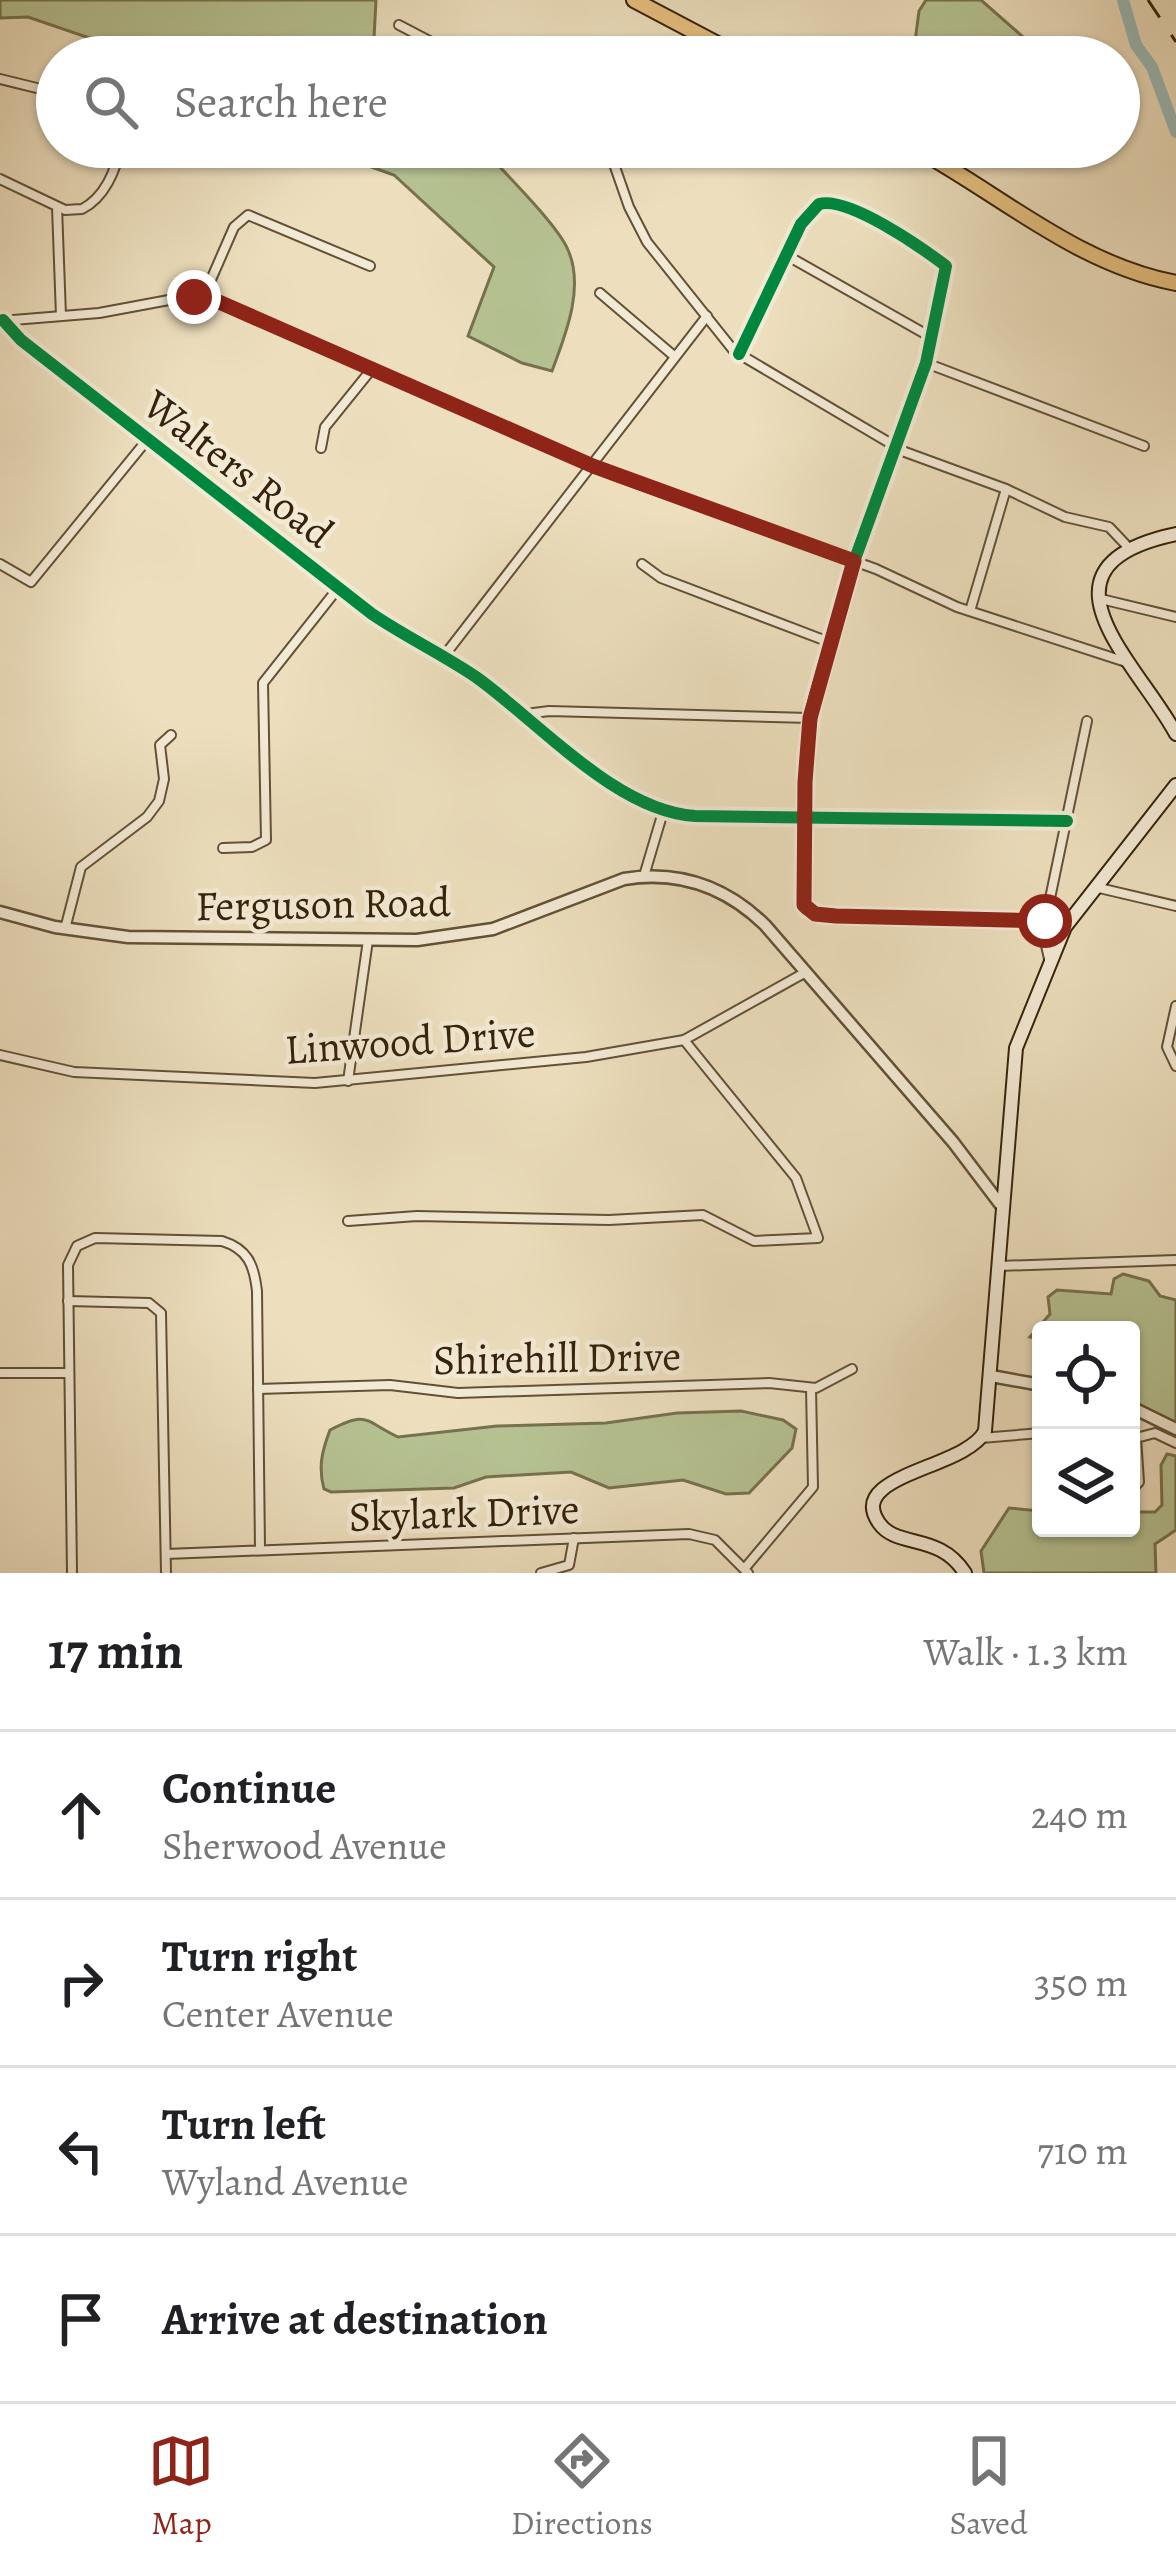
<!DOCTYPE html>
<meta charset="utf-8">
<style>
body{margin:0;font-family:Alegreya,serif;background:#f2f2f2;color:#202124}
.controls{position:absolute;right:36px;bottom:36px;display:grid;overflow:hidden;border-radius:12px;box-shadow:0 3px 9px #0004}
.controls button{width:108px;height:108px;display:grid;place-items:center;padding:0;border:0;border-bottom:3px solid #e0e0e0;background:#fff;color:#202124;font:60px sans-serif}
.stop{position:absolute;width:36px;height:36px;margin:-27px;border:9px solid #8f2418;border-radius:50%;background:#fff}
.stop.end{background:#8f2418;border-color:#fff;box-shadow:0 3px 12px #0008}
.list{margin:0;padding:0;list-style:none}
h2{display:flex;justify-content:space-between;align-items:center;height:156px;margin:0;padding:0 48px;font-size:51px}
h2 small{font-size:39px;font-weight:400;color:#757577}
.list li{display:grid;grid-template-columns:78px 1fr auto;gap:36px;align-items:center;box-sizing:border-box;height:168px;padding:0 48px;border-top:3px solid #e0e0e0}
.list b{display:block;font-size:45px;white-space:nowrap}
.list p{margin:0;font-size:39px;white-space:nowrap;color:#757577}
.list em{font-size:39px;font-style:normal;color:#757577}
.icon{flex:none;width:66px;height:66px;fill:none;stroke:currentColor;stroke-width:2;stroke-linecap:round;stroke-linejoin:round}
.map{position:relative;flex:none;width:1176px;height:1573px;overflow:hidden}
.search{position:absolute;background:#fff;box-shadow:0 3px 9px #0004;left:36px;right:36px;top:36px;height:132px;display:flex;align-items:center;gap:30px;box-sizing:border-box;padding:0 42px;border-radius:66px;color:#757577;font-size:45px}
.sheet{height:828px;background:#fff}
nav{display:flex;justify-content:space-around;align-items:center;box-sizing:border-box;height:168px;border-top:3px solid #e0e0e0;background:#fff;font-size:33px;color:#757577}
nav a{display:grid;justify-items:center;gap:6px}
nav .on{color:#8f2418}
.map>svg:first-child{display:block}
.green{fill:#b6c293;stroke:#76724e;stroke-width:3}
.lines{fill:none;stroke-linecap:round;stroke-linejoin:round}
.river{stroke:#9bbbb9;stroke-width:12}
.minor-casing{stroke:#635136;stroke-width:12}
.tertiary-casing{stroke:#635136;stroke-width:15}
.secondary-casing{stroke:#352209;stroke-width:16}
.primary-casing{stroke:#352209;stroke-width:18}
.minor{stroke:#f3ead5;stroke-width:8}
.tertiary{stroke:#f3ead5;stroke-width:10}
.secondary{stroke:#f3ead5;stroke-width:12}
.primary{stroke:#e6c07f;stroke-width:14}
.rail{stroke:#352209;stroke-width:3;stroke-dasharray:21 21;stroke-linecap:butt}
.cycleway-casing{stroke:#f3ead5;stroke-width:20}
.cycleway{stroke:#00873e;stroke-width:12}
.route{stroke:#8f2418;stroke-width:15}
.labels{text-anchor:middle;stroke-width:9;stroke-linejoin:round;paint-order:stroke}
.street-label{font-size:42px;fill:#352209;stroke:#f3ead5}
</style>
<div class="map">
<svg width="1176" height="1573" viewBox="0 0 1176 1573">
<rect width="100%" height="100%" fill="#eddfbe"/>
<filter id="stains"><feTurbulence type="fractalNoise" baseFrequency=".00167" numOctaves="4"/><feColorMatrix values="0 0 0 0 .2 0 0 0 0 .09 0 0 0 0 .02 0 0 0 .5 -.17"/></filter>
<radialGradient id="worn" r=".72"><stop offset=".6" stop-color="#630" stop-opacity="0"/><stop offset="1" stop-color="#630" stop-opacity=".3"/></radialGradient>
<g class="green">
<polygon points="0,0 376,0 373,57 127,57 116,47 28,17 0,18"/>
<polygon points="926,0 981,0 1046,57 913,57 919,11"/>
<path d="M315 147H481C501 169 558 225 568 250 585 288 565 336 552 371L522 363 468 336 494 267 394 175Z"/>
<polygon points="1123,1274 1149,1281 1160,1296 1176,1300 1176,1429 1136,1409 1131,1330 1041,1330 1041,1339 1030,1337 1050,1314 1048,1297 1057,1290 1111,1294 1114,1279"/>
<path d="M741 1411 783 1420 796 1429 792 1448 749 1493 726 1494 683 1480 609 1488 571 1472 486 1477 454 1488 331 1492 324 1489C318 1467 322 1451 330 1430 368 1410 364 1421 398 1437L497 1426 606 1423 677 1413Z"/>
<polygon points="1167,1454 1176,1456 1176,1530 1155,1544 1156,1573 984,1573 981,1551 1009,1508 1041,1511 1041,1528 1131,1528 1131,1512 1155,1512 1162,1505 1161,1465"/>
</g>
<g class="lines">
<polyline class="river" points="1123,0 1136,45 1152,67 1176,132"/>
<g class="minor-casing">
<g id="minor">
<polyline points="399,25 460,57"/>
<polyline points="0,79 57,93"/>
<polyline points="608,147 629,207 647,242 734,351 905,452 1006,489 1065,517 1109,527 1128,547"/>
<path d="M0 179 65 210 82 209C104 198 116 171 120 147"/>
<polyline points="57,207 61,316"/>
<polyline points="786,255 929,336"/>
<polyline points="600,293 674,356"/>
<polyline points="203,298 234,227 248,215 370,266"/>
<path d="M3 320 21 340 372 614C406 637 442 654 476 677 539 722 616 811 695 816L1067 821"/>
<polyline points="1,321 99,313 185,297 210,299 614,475 876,569 957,607 1126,662"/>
<path d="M739 354 801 224 819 204C848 196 921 247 946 266L926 363 851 570 814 699 806 758 803 901 806 909 822 915 1045 921"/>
<polyline points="926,363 1144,446"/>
<polyline points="321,448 325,427 371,370"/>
<polyline points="0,564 31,582 147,440"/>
<polyline points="642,564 661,578 829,642"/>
<polyline points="1101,599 1176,617"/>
<polyline points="970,611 1006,489"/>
<polyline points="444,656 707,316"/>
<polyline points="526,714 549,711 810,718"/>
<polyline points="223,848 252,847 266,840 263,683 339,587"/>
<polyline points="644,876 663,812"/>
<polyline points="1095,887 1176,906"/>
<polyline points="65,929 81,867 147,817 159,801 164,779 160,745 171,735"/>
<polyline points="1049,959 1043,932 1087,721"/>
<polyline points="1176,1006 1167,1047 1176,1066"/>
<polyline points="0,1055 74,1072 315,1083 586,1057 684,1040 806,972"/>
<polyline points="348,1081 368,940"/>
<polyline points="348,1221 417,1216 609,1220 703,1215 754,1241 818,1238 796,1178 684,1040"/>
<polyline points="999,1266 1176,1260"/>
<polyline points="68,1301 149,1303 161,1313 166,1573"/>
<polyline points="0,1373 69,1373"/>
<polyline points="258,1389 390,1385 458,1393 769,1383 816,1388 852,1369"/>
<polyline points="981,1438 1041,1433"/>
<polyline points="1131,1490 1139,1482 1136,1438 1155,1433 1176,1443"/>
<polyline points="166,1554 689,1534 715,1540 748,1573"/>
<polyline points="745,1568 813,1487 811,1388"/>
<path d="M72 1573 68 1265 77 1246 95 1238 222 1241C248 1249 254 1265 257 1291L260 1550"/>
<polyline points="541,1573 569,1565 574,1538"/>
</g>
</g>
<g class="tertiary-casing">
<g id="tertiary">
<path d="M0 912 55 927 128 937 417 940 493 929 624 879C679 870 726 887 765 925L953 1142 1000 1204"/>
<polyline points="991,1376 1041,1385"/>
<polyline points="1131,1407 1176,1429"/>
</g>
</g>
<g class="secondary-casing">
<g id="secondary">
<path d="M1176 534C1023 566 1138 663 1176 734"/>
<path d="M965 1573C939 1532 897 1549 879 1523 845 1474 966 1469 985 1431L1016 1048 1065 927 1176 785"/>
</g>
</g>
<g class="primary-casing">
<g id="primary">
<polyline points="634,0 742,57"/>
<path d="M913 147C1000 194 1076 264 1176 283"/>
</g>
</g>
<use href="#minor" class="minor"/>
<use href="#tertiary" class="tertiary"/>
<use href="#secondary" class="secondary"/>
<use href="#primary" class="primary"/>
<polyline class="rail" points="1148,0 1176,42"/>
<g class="cycleway-casing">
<g id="cycleway">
<path d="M3 320 21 340 372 614C406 637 442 654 476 677 539 722 616 811 695 816L1067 821"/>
<path d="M739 354 801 224 819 204C848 196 921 247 946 266L926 363 851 570 814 699 806 758 803 901 806 909 822 915 1045 921"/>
</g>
</g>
<use href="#cycleway" class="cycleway"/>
</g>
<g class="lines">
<polyline class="route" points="194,297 219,302 593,466 854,561 810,718 805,782 804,905 815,914 836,916 1045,921"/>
</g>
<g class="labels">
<g class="street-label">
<text transform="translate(239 468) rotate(38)" y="15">Walters Road</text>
<text transform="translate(323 903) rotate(-1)" y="15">Ferguson Road</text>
<text transform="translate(410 1040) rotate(-4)" y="15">Linwood Drive</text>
<text transform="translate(557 1357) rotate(-1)" y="15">Shirehill Drive</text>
<text transform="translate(464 1512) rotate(-2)" y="15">Skylark Drive</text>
</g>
</g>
<rect width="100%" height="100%" filter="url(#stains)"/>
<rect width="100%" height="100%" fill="url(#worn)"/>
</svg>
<div class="controls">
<button><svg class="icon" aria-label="locate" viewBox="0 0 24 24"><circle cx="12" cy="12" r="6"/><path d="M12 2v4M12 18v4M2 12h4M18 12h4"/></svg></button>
<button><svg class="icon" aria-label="layers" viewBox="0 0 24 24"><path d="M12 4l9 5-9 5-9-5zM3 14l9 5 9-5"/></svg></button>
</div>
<div class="stop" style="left:1045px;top:921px"></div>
<div class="stop end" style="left:194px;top:297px"></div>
<div class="search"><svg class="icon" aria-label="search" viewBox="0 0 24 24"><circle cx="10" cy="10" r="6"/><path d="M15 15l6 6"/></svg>Search here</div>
</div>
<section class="sheet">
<h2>17 min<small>Walk · 1.3 km</small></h2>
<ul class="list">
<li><svg class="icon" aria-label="ahead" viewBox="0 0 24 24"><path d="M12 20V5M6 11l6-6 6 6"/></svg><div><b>Continue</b><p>Sherwood Avenue</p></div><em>240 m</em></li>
<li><svg class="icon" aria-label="right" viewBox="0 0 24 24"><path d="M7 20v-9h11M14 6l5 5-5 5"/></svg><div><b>Turn right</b><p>Center Avenue</p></div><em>350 m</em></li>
<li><svg class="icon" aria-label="left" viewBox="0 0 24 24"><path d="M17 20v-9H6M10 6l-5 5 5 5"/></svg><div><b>Turn left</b><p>Wyland Avenue</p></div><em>710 m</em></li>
<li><svg class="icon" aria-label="arrive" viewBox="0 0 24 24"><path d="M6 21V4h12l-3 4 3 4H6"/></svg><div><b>Arrive at destination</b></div></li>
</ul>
</section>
<nav>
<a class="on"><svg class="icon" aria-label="map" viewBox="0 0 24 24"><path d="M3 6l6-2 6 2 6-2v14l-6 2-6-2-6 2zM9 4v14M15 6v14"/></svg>Map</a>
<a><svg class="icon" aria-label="directions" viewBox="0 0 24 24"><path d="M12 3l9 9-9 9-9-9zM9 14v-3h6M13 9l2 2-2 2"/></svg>Directions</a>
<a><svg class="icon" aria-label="saved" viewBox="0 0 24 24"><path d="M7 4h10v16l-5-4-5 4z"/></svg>Saved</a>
</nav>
